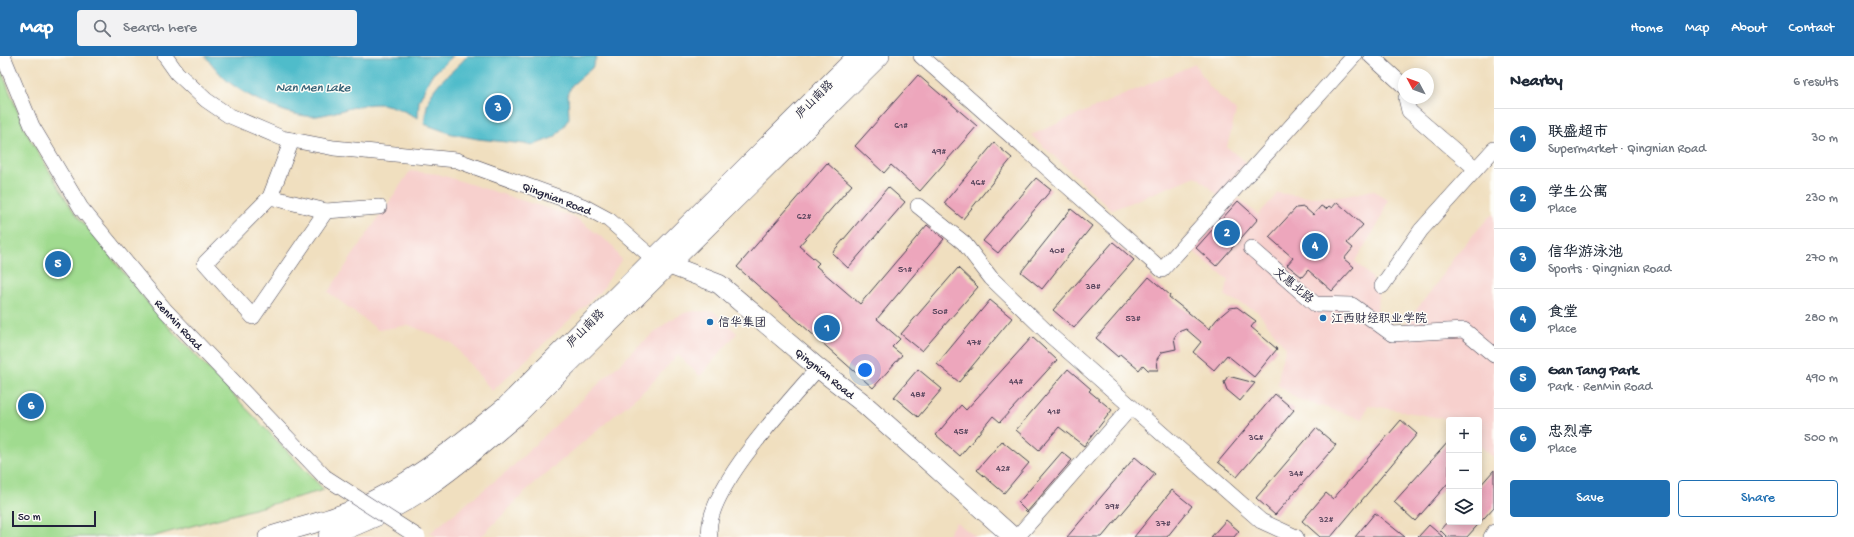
<!DOCTYPE html>
<meta charset="utf-8">
<style>
body{margin:0;font-family:"Gochi Hand","LXGW WenKai TC",sans-serif;background:#f2f2f3;color:#1f2937}
.controls{position:absolute;right:12px;bottom:12px;display:grid;overflow:hidden;border-radius:4px;box-shadow:0 2px 10px #0003}
.controls button{width:36px;height:36px;display:grid;place-items:center;padding:0;border:0;border-bottom:1px solid #e0e1e3;background:#fff;color:#1f2937;font:20px sans-serif}
.compass{position:absolute;left:1398px;top:12px;width:36px;height:36px;border-radius:50%;background:#fff;box-shadow:0 2px 10px #0003;rotate:311deg}
.scale{position:absolute;left:12px;bottom:10px;width:84px;box-sizing:border-box;padding-left:4px;border:2px solid #22223b;border-top:0;font-size:11px;line-height:14px;white-space:nowrap;color:#22223b;-webkit-text-stroke:3px #fdfcf7;paint-order:stroke}
.you{position:absolute;left:865px;top:314px;width:14px;height:14px;margin:-10px;border:3px solid #fff;border-radius:50%;background:#1a73e8;box-shadow:0 0 0 6px #1a73e833}
.badge{display:grid;place-items:center;width:26px;height:26px;border-radius:50%;background:#1f6fb2;color:#fff;font-size:13px;font-weight:700}
.pin{position:absolute;translate:-50% -50%;border:2px solid #fff;box-shadow:0 1px 4px #0006}
.list{margin:0;padding:0;list-style:none}
h2{display:flex;justify-content:space-between;align-items:center;height:52px;margin:0;padding:0 16px;font-size:17px}
h2 small{font-size:13px;font-weight:400;color:#747a83}
.list li{display:grid;grid-template-columns:26px 1fr auto;gap:12px;align-items:center;box-sizing:border-box;height:60px;padding:0 16px;border-top:1px solid #e0e1e3}
.list b{display:block;font-size:15px;white-space:nowrap}
.list p{margin:0;font-size:13px;white-space:nowrap;color:#747a83}
.list em{font-size:13px;font-style:normal;color:#747a83}
.actions{display:flex;gap:8px;padding:12px 16px}
.actions a{flex:1;padding:9px 0;border:1px solid #1f6fb2;border-radius:4px;text-align:center;font-size:14px;color:#1f6fb2}
.actions .main{background:#1f6fb2;color:#fff}
.icon{flex:none;width:22px;height:22px;fill:none;stroke:currentColor;stroke-width:2;stroke-linecap:round;stroke-linejoin:round}
.map{position:relative;flex:none;width:1494px;height:481px;overflow:hidden}
header{display:flex;align-items:center;gap:24px;box-sizing:border-box;height:56px;padding:0 20px;background:#1f6fb2;color:#fff}
header strong{font-size:19px}
nav{display:flex;gap:22px;margin-inline-start:auto;font-size:14px}
.search{width:280px;height:36px;background:#f2f2f3;display:flex;align-items:center;gap:10px;box-sizing:border-box;padding:0 14px;border-radius:4px;color:#747a83;font-size:15px}
main{display:flex}
aside{flex:1;background:#fff}
.map>svg:first-child{display:block}
.built{fill:#f7d0cd}
.green{fill:#a0db8f;stroke:#617e65}
.water{fill:#4fbcca;stroke:#386f82}
.building{fill:#eda6bc}
.lines{fill:none;stroke-linecap:round;stroke-linejoin:round}
.minor-casing{stroke:#413e4f;stroke-width:16}
.major-casing{stroke:#413e4f;stroke-width:20}
.minor{stroke:#fff;stroke-width:15}
.major{stroke:#fff;stroke-width:19}
.minor-bridge-casing{stroke:#413e4f;stroke-width:16;stroke-linecap:butt}
.minor-bridge{stroke:#fff;stroke-width:15}
.poi-dot{fill:#1f6fb2;stroke:#fdfcf7;stroke-width:1.5}
.labels{text-anchor:middle;stroke-width:3;stroke-linejoin:round;paint-order:stroke}
.number-label{font-size:10px;fill:#55435b}
.street-label{font-size:12px;fill:#22223b;stroke:#fdfcf7}
.poi-label{font-size:12px;fill:#22223b;stroke:#fdfcf7;text-anchor:start}
.water-label{font-size:13px;font-style:italic;fill:#346074;stroke:#fdfcf7}
</style>
<header>
<strong>Map</strong>
<div class="search"><svg class="icon" aria-label="search" viewBox="0 0 24 24"><circle cx="10" cy="10" r="6"/><path d="M15 15l6 6"/></svg>Search here</div>
<nav><a>Home</a><a>Map</a><a>About</a><a>Contact</a></nav>
</header>
<main>
<div class="map">
<svg width="1494" height="481" viewBox="0 0 1494 481">
<rect width="100%" height="100%" fill="#fdfcf7"/>
<filter id="ink" filterUnits="userSpaceOnUse"><feTurbulence type="fractalNoise" baseFrequency=".025" numOctaves="2"/><feDisplacementMap in="SourceGraphic" scale="8" xChannelSelector="R" yChannelSelector="G"/><feConvolveMatrix kernelMatrix="1 2 1 2 8 2 1 2 1" color-interpolation-filters="sRGB"/></filter>
<filter id="wash" filterUnits="userSpaceOnUse"><feTurbulence type="fractalNoise" baseFrequency=".012" numOctaves="4" result="noise"/><feDisplacementMap in="SourceGraphic" scale="16" xChannelSelector="R" yChannelSelector="G"/><feGaussianBlur stdDeviation="0.9" result="paint"/><feColorMatrix in="noise" values="0 0 0 0 0 0 0 0 0 0 0 0 0 0 0 0 0 1.4 0 .05"/><feComposite in="paint" operator="in"/></filter>
<g filter="url(#wash)">
<rect width="100%" height="100%" fill="#f0dfbf"/>
<g class="built">
<polygon points="1195,8 1210,31 1236,55 1227,91 1246,106 1218,139 1196,120 1112,154 1031,79"/>
<polygon points="410,115 438,118 575,161 612,189 621,204 602,234 492,335 452,287 409,269 378,274 328,236"/>
<polygon points="1373,134 1388,144 1379,167 1355,205 1372,222 1378,237 1377,256 1396,272 1405,268 1435,230 1457,197 1489,161 1494,158 1494,402 1479,389 1479,364 1451,364 1368,349 1363,363 1297,343 1278,329 1280,309 1286,292 1257,255 1225,240 1228,224 1193,195 1238,142 1258,159 1278,137 1307,141 1346,140"/>
<polygon points="689,255 714,256 737,277 700,320 678,299 647,332 529,432 481,481 438,481 430,477 512,411 638,290 670,264"/>
<polygon points="956,466 976,481 946,481"/>
</g>
<polygon class="green" points="0,12 26,76 72,153 161,263 324,434 151,481 0,481"/>
<g class="water">
<path d="M205 0H453L431 20 419 45 418 62C406 56 393 49 380 48 359 47 338 57 317 60 292 63 250 42 230 27 221 20 213 9 205 0Z"/>
<path d="M467 0H597L592 12 572 29 568 38 569 62 564 70 555 81 534 89 478 83 452 78 424 68C426 60 426 50 429 43 436 25 455 15 467 0Z"/>
</g>
<g id="blocks">
<g class="building">
<polygon points="918,19 977,70 920,135 891,109 884,117 855,90"/>
<polygon points="994,87 1012,102 963,163 944,147"/>
<polygon points="827,107 852,129 799,190 819,207 816,210 860,248 927,169 944,183 877,263 900,283 892,291 902,299 873,332 737,211"/>
<polygon points="1036,122 1051,134 998,197 983,185"/>
<polygon points="888,131 905,146 848,212 832,197"/>
<polygon points="1238,145 1258,163 1216,210 1196,192"/>
<polygon points="1337,146 1363,169 1347,187 1353,192 1344,203 1354,211 1332,235 1308,214 1302,221 1287,209 1293,202 1269,181 1296,152 1304,151 1313,159 1321,150 1326,153 1329,150 1332,152"/>
<polygon points="1071,153 1092,170 1042,233 1021,216"/>
<polygon points="1113,186 1134,204 1074,272 1053,254"/>
<polygon points="958,212 978,231 922,295 901,278"/>
<polygon points="1149,221 1170,239 1169,241 1209,273 1217,263 1230,252 1237,251 1256,265 1251,271 1277,293 1254,321 1227,299 1214,314 1193,296 1201,286 1186,273 1178,276 1174,282 1176,293 1162,296 1157,303 1158,314 1148,314 1143,309 1139,314 1120,298 1118,301 1096,282"/>
<polygon points="990,244 1012,262 959,326 937,308"/>
<polygon points="1032,281 1057,304 1000,366 993,360 960,400 936,379 961,349 966,354"/>
<polygon points="918,313 942,333 918,361 894,341"/>
<polygon points="1068,313 1091,333 1089,335 1112,354 1084,390 1059,371 1039,394 1016,374"/>
<polygon points="1228,320 1255,327 1240,345 1227,334 1224,326"/>
<polygon points="1275,338 1294,354 1237,421 1218,406"/>
<polygon points="1401,364 1417,378 1331,481 1320,481 1302,465 1326,437 1333,443"/>
<polygon points="1316,372 1336,389 1275,459 1256,442"/>
<polygon points="1002,385 1029,407 1004,437 977,414"/>
<polygon points="1449,385 1449,426 1415,465 1394,446"/>
<polygon points="1062,396 1072,404 1027,456 1018,447"/>
<polygon points="1135,401 1155,418 1102,481 1067,481"/>
<polygon points="1494,414 1494,451 1467,481 1447,481 1440,474 1447,466 1479,466 1479,431"/>
<polygon points="1172,434 1192,450 1167,481 1134,481"/>
<polygon points="1375,457 1405,481 1355,481"/>
<polygon points="1226,464 1239,475 1234,481 1211,481"/>
<polygon points="1429,469 1443,481 1418,481"/>
</g>
</g>
</g>
<g filter="url(#ink)">
<use href="#blocks" fill-opacity="0" stroke="#413e4f" stroke-width="1"/>
<g class="lines">
<g class="minor-casing">
<g id="minor">
<polyline points="3,0 32,70 81,152 166,255 325,421"/>
<polyline points="165,0 177,17 206,44 228,59 282,82 334,92 456,104 583,150 609,164 654,203"/>
<polyline points="921,0 1162,214 1354,0"/>
<polyline points="1371,0 1404,30"/>
<polyline points="1406,42 1409,55 1475,112"/>
<polyline points="292,84 270,141 205,207 253,261 326,155"/>
<polyline points="270,141 326,155 379,151"/>
<polyline points="918,150 964,187 991,222 1051,280 1261,465 1296,481"/>
<polyline points="1251,192 1315,248 1352,249 1392,278 1464,274 1494,299"/>
<polyline points="1382,230 1421,174 1494,93"/>
<path d="M710 481C701 438 790 345 818 312"/>
<polyline points="1017,481 1131,351"/>
<polyline points="1491,481 1494,476"/>
</g>
</g>
<g class="major-casing">
<g id="major">
<polyline points="659,205 719,228 818,312 863,347 1013,481"/>
<path d="M268 481C295 472 324 466 350 455 409 431 457 390 506 350L857 0"/>
<path d="M328 481C357 469 388 457 414 440 450 417 483 388 516 360L880 0"/>
</g>
</g>
<use href="#minor" class="minor"/>
<use href="#major" class="major"/>
<g class="minor-bridge-casing">
<polyline id="minor-bridge" points="325,421 418,481"/>
</g>
<use href="#minor-bridge" class="minor-bridge"/>
</g>
</g>
<g class="poi-dot">
<circle cx="1323" cy="262" r="4"/>
<circle cx="710" cy="266" r="4"/>
</g>
<g class="labels">
<g class="number-label">
<text x="901" y="72">61#</text>
<text x="939" y="98">49#</text>
<text x="978" y="129">46#</text>
<text x="804" y="163">62#</text>
<text x="1057" y="197">40#</text>
<text x="905" y="216">51#</text>
<text x="1093" y="233">38#</text>
<text x="940" y="258">50#</text>
<text x="1133" y="265">53#</text>
<text x="974" y="289">47#</text>
<text x="1016" y="328">44#</text>
<text x="918" y="341">48#</text>
<text x="1054" y="358">41#</text>
<text x="961" y="378">45#</text>
<text x="1256" y="384">36#</text>
<text x="1003" y="415">42#</text>
<text x="1296" y="420">34#</text>
<text x="1112" y="453">39#</text>
<text x="1326" y="466">32#</text>
<text x="1163" y="470">37#</text>
</g>
<g class="street-label">
<text transform="translate(814 43) rotate(-45)" y="4">庐山南路</text>
<text transform="translate(557 142) rotate(21)" y="4">Qingnian Road</text>
<text transform="translate(1294 229) rotate(40)" y="4">文惠北路</text>
<text transform="translate(179 268) rotate(47)" y="4">RenMin Road</text>
<text transform="translate(585 272) rotate(-45)" y="4">庐山南路</text>
<text transform="translate(825 317) rotate(39)" y="4">Qingnian Road</text>
</g>
<g class="poi-label">
<text x="1331" y="266">江西财经职业学院</text>
<text x="718" y="270">信华集团</text>
</g>
<g class="water-label">
<text x="313" y="35">Nan Men Lake</text>
</g>
</g>
</svg>
<div class="controls">
<button>+</button>
<button>−</button>
<button><svg class="icon" aria-label="layers" viewBox="0 0 24 24"><path d="M12 4l9 5-9 5-9-5zM3 14l9 5 9-5"/></svg></button>
</div>
<svg class="compass" viewBox="-18 -18 36 36"><path d="M0-13l5 13h-10z" fill="#e53935"/><path d="M0 13l5-13h-10z" fill="#747a83"/></svg>
<div class="scale">50 m</div>
<div class="you"></div>
<div class="pin badge" style="left:827px;top:272px">1</div>
<div class="pin badge" style="left:1227px;top:177px">2</div>
<div class="pin badge" style="left:498px;top:52px">3</div>
<div class="pin badge" style="left:1315px;top:190px">4</div>
<div class="pin badge" style="left:58px;top:208px">5</div>
<div class="pin badge" style="left:31px;top:350px">6</div>
</div>
<aside>
<h2>Nearby<small>6 results</small></h2>
<ul class="list">
<li><span class="badge">1</span><div><b>联盛超市</b><p>Supermarket · Qingnian Road</p></div><em>30 m</em></li>
<li><span class="badge">2</span><div><b>学生公寓</b><p>Place</p></div><em>230 m</em></li>
<li><span class="badge">3</span><div><b>信华游泳池</b><p>Sports · Qingnian Road</p></div><em>270 m</em></li>
<li><span class="badge">4</span><div><b>食堂</b><p>Place</p></div><em>280 m</em></li>
<li><span class="badge">5</span><div><b>Gan Tang Park</b><p>Park · RenMin Road</p></div><em>490 m</em></li>
<li><span class="badge">6</span><div><b>忠烈亭</b><p>Place</p></div><em>500 m</em></li>
</ul>
<div class="actions"><a class="main">Save</a><a>Share</a></div>
</aside>
</main>
